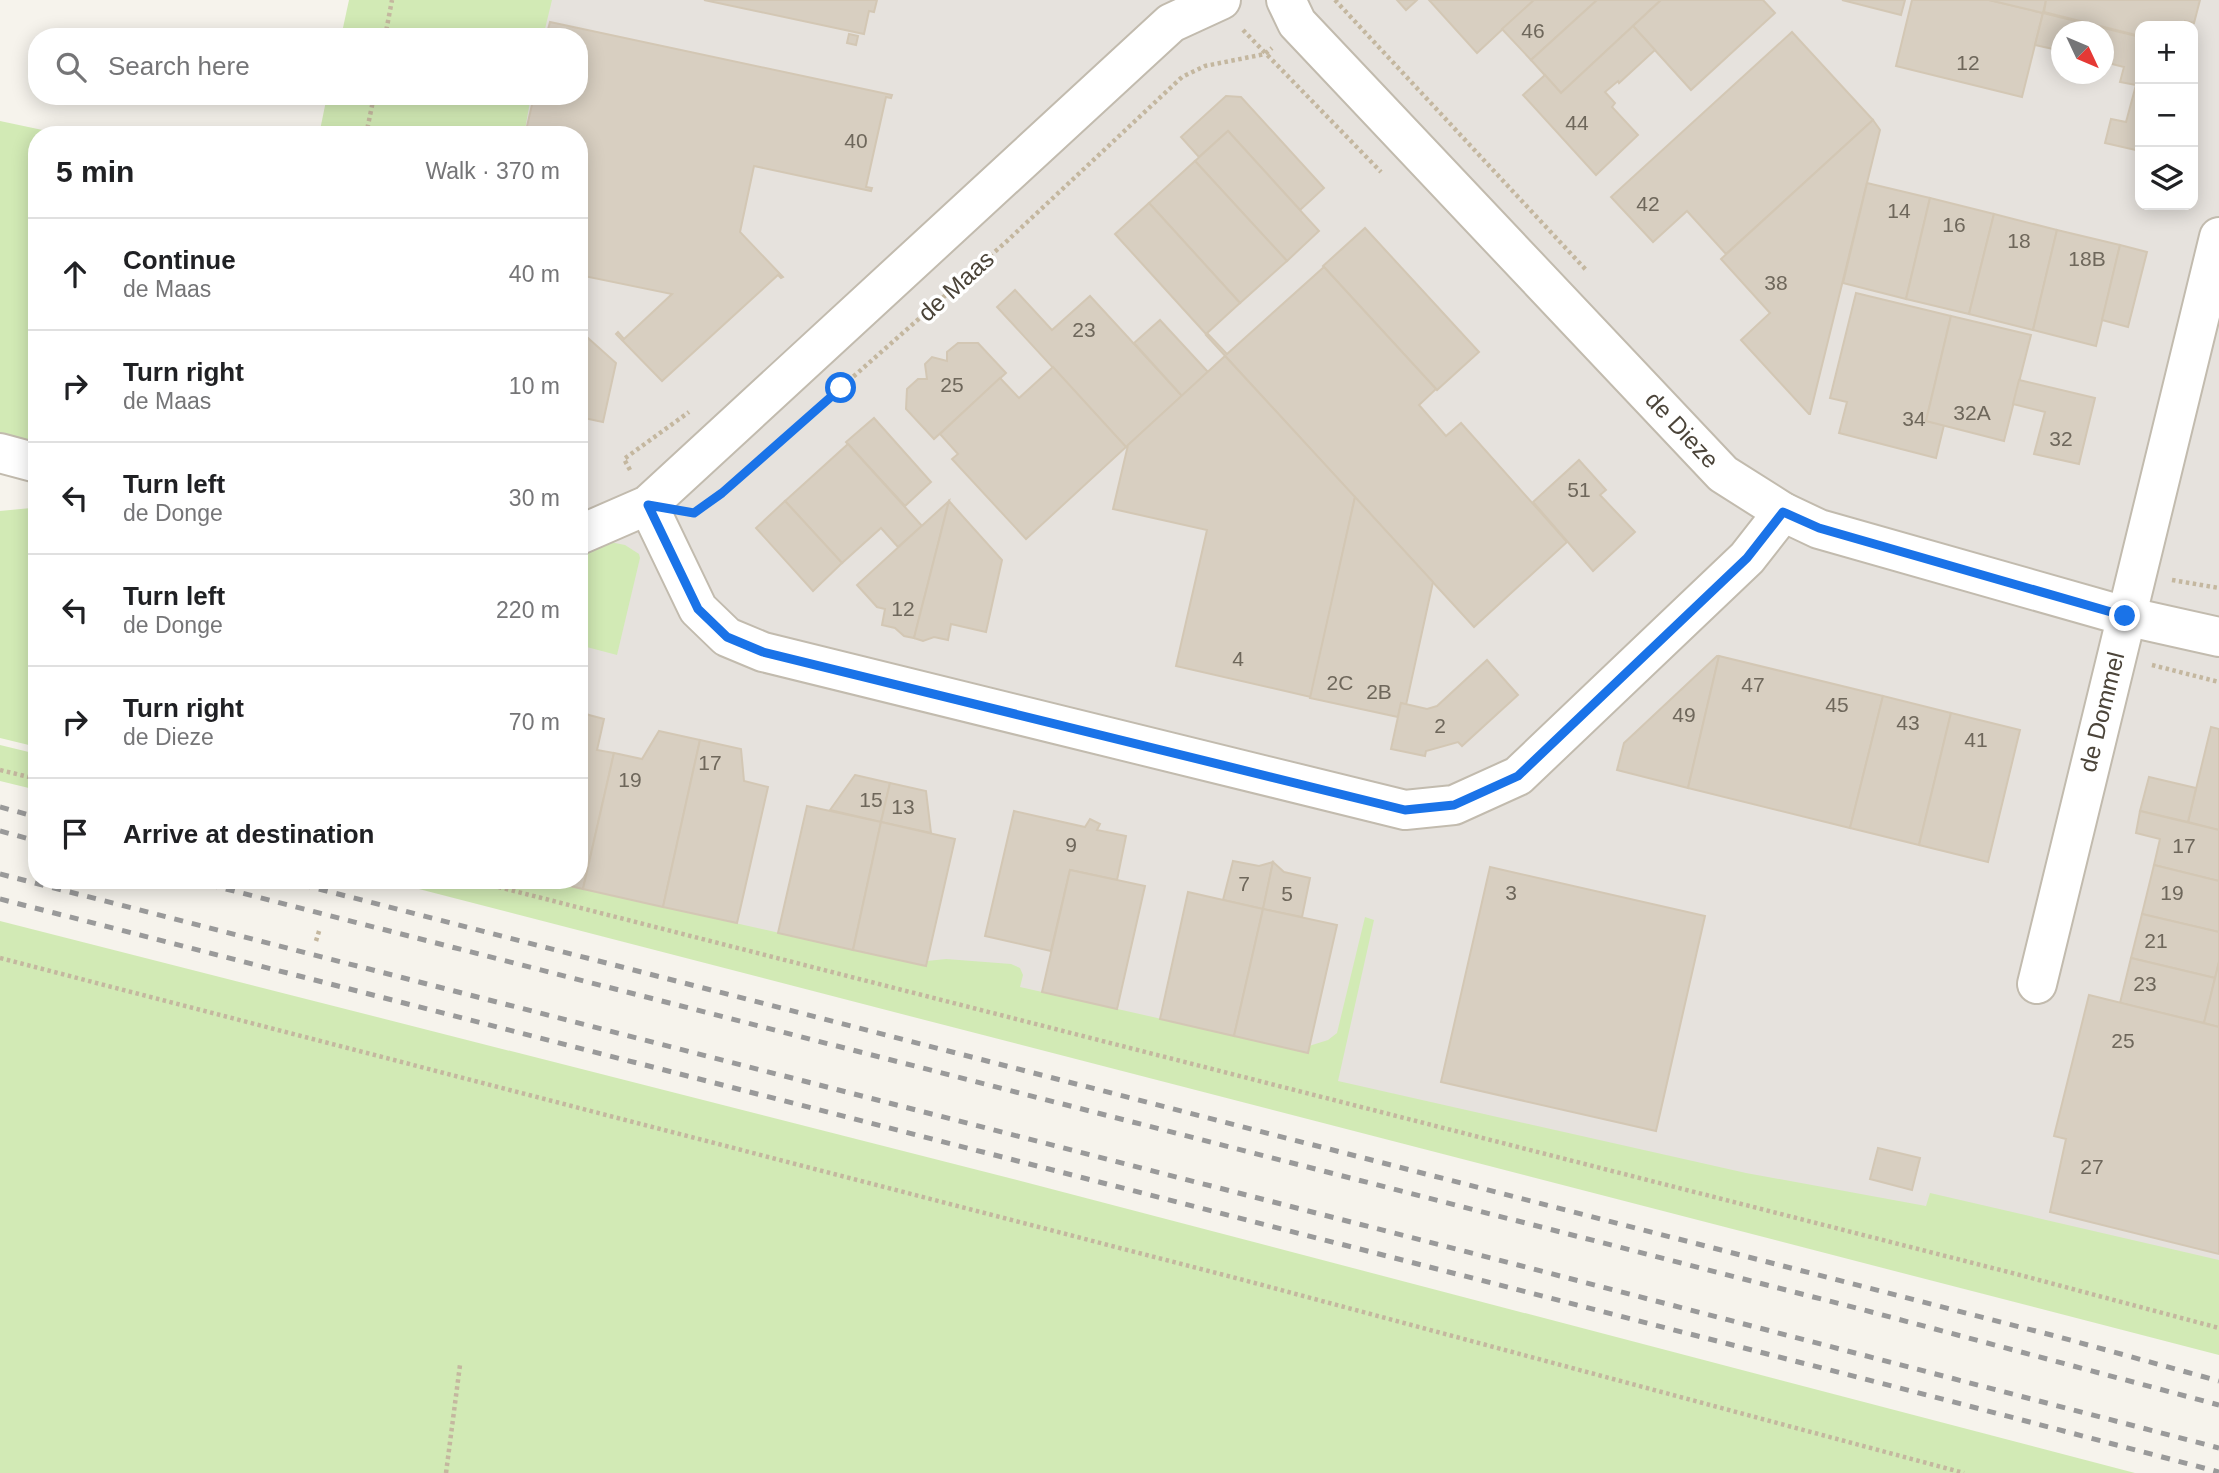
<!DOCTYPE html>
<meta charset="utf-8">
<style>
body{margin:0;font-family:Helvetica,sans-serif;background:#f6f6f6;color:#202124}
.controls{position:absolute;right:21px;top:21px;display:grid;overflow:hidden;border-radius:14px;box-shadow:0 4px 18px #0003}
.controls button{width:63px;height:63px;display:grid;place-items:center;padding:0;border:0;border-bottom:2px solid #e0e0e0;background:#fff;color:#202124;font:35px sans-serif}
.compass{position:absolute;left:2051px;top:21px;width:63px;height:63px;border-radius:50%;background:#fff;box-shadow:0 4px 18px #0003;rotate:134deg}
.stop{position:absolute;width:21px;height:21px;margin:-16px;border:5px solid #1a73e8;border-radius:50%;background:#fff}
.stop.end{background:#1a73e8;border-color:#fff;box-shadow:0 2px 7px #0008}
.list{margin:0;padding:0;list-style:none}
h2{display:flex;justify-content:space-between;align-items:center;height:91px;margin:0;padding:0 28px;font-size:30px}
h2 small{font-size:23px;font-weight:400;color:#757577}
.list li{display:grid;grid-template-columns:46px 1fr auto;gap:21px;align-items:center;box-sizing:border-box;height:112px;padding:0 28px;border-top:2px solid #e0e0e0}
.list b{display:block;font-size:26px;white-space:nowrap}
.list p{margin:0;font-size:23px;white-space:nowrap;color:#757577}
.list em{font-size:23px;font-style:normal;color:#757577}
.icon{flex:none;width:38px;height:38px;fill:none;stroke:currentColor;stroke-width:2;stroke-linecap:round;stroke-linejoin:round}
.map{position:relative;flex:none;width:2219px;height:1473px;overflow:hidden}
.search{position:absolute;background:#fff;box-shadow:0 4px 18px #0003;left:28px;top:28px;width:560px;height:77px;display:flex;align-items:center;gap:18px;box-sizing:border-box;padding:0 24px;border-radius:28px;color:#757577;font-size:26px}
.panel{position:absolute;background:#fff;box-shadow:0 4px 18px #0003;left:28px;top:126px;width:560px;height:763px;border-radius:28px}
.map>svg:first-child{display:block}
.industrial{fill:#e6e2dd;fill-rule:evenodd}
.green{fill:#d2eab5}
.building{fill:#d8cfc1;stroke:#d3c7b4;stroke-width:2}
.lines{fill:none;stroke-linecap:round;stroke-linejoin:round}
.minor-casing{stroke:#c2bbae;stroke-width:42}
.path{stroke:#c4b79f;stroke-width:4.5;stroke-dasharray:3.5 3.5;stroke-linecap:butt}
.minor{stroke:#fff;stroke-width:38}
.rail{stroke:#9a9a9a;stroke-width:5;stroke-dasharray:9 9;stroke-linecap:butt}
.route{stroke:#1a73e8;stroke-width:9}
.labels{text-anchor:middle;stroke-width:7;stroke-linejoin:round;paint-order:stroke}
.number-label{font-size:21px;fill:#6e675b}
.street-label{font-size:24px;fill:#4b4439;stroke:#fff}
</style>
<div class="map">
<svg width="2219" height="1473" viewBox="0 0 2219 1473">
<rect width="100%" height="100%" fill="#f6f3ec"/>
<path class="industrial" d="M548 0H2219V1342L419 880H579V135H517L526 96H579V37H539ZM2140 26H2193V205H2140ZM2062 32H2104V74H2062Z"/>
<g class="green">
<polygon points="349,0 552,0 543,37 341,37"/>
<polygon points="327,96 531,96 524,135 319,135"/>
<polygon points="0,121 66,135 37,135 37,452 0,442"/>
<polygon points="31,508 37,512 37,747 0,738 0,511"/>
<polygon points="600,540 625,545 639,554 640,558 617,655 579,645 579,546"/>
<polygon points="0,745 37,754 37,790 0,781"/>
<polygon points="384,880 544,880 926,966 927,961 946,959 1011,964 1020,968 1023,975 1020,987 1308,1052 1309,1046 1328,1040 1337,1033 1365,917 1374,920 1338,1081 1746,1173 1926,1206 1930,1193 2219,1260 2219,1355"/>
<polygon points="0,921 1017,1180 2135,1473 0,1473"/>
</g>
<g class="building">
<polygon points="704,0 877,0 874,12 869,11 864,34"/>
<polygon points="1397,0 1417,0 1406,10"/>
<polygon points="1429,0 1534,0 1477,53"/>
<polygon points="1534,0 1597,0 1531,60 1502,29"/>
<polygon points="1597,0 1661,0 1561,93 1531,60"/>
<polygon points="1661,0 1763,0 1775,13 1691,90 1633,26"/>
<polygon points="1842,0 1905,0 1901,15"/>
<polygon points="1912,0 1989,0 2043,13 2022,97 1896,66"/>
<polygon points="1989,0 2046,0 2043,13"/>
<polygon points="2046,0 2200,0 2194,23 2185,21 2184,26 2140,26 2140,36 2044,12"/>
<polygon points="2043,13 2140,37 2140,151 2105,143 2111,119 2126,122 2136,85 2120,82 2124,67 2104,62 2104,32 2062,32 2062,51 2035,45"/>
<polygon points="550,22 892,95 891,98 886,97 866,187 872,188 871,191 754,166 740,232 783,277 781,278 778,275 662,381 616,334 618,332 624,339 672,294 579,275 579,135 525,135 534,96 579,96 579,37 546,37"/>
<polygon points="1633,26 1655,50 1619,83 1618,81 1605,92 1615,103 1612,107 1638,135 1596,175 1523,95 1545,75 1561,93"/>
<polygon points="1792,32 1873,120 1726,254 1687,211 1653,242 1611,197"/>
<polygon points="849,34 858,36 856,45 847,43"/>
<polygon points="1226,96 1241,97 1324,188 1300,210 1228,131 1199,157 1181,137"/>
<polygon points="1873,120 1880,130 1810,414 1809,414 1741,340 1770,313 1721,259"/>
<polygon points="1228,131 1319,231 1287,261 1195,161"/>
<polygon points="1195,161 1287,261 1240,303 1149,203"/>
<polygon points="1867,183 1930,198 1906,299 1843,283"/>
<polygon points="1930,198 1994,214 1969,314 1906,299"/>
<polygon points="1149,203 1240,303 1206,334 1115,234"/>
<polygon points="1994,214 2057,230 2033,330 1969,314"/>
<polygon points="1365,228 1479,352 1437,390 1323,266"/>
<polygon points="2057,230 2120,245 2096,346 2033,330"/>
<polygon points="2120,245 2147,252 2128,327 2102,320"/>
<polygon points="1324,267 1436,389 1419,405 1446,436 1461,423 1567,542 1474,627 1206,335 1208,334 1227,354"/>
<polygon points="1015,290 1052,330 1090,296 1182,396 1126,447 997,307"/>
<polygon points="1856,293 1951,316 1926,421 1944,425 1936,458 1839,433 1847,402 1830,398"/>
<polygon points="1951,316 2031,335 2004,441 1926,421"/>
<polygon points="1160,320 1208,372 1182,396 1134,343"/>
<polygon points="579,330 616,363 603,422 579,417"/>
<polygon points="958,343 978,343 1006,373 934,439 906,409 907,389 918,379 927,379 925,364 932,357 947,361 947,352"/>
<polygon points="1225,356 1355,497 1311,697 1176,666 1207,530 1113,509 1128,445"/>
<polygon points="1053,367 1126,447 1026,539 952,459 958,454 940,434 1000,378 1019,398"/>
<polygon points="2019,380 2095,398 2079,464 2034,454 2045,412 2013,404"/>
<polygon points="874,418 931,482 905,506 846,442"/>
<polygon points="848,444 922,526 898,547 881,528 842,563 785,501"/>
<polygon points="1579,460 1606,490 1600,495 1635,532 1593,571 1533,502"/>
<polygon points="1355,497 1433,582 1406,705 1401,703 1398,717 1310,698"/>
<polygon points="785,501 842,563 813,591 756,528"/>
<polygon points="949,501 914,638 904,636 895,628 882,625 885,609 877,607 857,585"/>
<polygon points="949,501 1002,560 986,632 951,624 948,640 934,637 923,641 914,638"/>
<polygon points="1717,656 1719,656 1688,788 1617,770 1624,743"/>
<polygon points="1719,656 1883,696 1850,828 1688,788"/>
<polygon points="1487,660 1518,695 1462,746 1458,742 1426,751 1425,756 1391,749 1401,703 1427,709 1437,706"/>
<polygon points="1883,696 1951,713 1919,845 1850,828"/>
<polygon points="579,709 589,715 604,719 597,750 614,753 583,889 544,880 579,880"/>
<polygon points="1951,713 2020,730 1988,862 1919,845"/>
<polygon points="2211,727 2219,729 2219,830 2188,822"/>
<polygon points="659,731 700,740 663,907 583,889 614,753 642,759"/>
<polygon points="700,740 741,749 744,781 768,787 737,923 663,907"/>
<polygon points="855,775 890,783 881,822 830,810"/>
<polygon points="2149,777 2196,788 2188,822 2140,811"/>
<polygon points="890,783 926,791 931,833 881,822"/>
<polygon points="807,806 881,822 853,950 778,933"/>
<polygon points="1014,811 1085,827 1090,819 1100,824 1097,830 1126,836 1117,880 1070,870 1051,951 985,936"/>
<polygon points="2140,811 2219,830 2219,881 2154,865 2160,839 2136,833"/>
<polygon points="881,822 955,839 926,966 853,950"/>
<polygon points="1233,861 1259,866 1273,862 1263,909 1223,900"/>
<polygon points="1273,862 1284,872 1310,878 1302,917 1263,909"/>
<polygon points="2154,865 2219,881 2219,932 2142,914"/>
<polygon points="1490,867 1705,916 1656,1131 1441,1082"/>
<polygon points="1070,870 1145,886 1117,1009 1042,992"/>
<polygon points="1188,892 1263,909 1234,1036 1160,1019"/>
<polygon points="1263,909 1337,925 1308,1053 1234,1036"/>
<polygon points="2142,914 2219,932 2219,962 2215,978 2131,958"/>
<polygon points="2131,958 2215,978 2204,1023 2120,1003"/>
<polygon points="2219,962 2219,1027 2204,1023"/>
<polygon points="2089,995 2219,1027 2219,1254 2050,1212 2066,1139 2054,1136"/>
<polygon points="1878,1148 1920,1158 1912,1190 1870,1179"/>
</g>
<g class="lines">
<g class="minor-casing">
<g id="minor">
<polyline points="1286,0 1297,23 1723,474 1783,512 1819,529 2125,616 2219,637"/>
<polyline points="0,453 37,463"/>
<polyline points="648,505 698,609 727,637 763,652 1405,810 1454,805 1518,776 1747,558 1783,512"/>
<polyline points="579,535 648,505 1171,23 1221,0"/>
<polyline points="2037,984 2219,237"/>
</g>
</g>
<g class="path">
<polyline points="1335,0 1587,271"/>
<polyline points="1243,30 1381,172"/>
<polyline points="385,37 392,0"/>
<polyline points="366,135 374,96"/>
<polyline points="630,470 624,459 689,412"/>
<polyline points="717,497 1007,241 1182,77 1205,66 1265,54 1272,48"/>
<polyline points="2172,580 2219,588"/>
<polyline points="2152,665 2219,682"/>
<polyline points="0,770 37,779"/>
<polyline points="471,880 2020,1275 2219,1328"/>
<polyline points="316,941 320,928"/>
<polyline points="0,958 1251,1282 1964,1473"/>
<polyline points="446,1473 460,1365"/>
</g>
<use href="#minor" class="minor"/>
<g class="rail">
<polyline points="0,807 37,817"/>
<polyline points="0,831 37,841"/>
<polyline points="0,874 1518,1265 2219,1448"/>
<polyline points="191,880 1864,1310 2219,1405"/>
<polyline points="284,880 2059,1337 2219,1381"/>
<polyline points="0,899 1950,1401 2219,1472"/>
</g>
</g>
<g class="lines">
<polyline class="route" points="841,388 722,493 694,513 648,505 698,609 727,637 763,652 1405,810 1454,805 1518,776 1747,558 1783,512 1819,528 2125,616"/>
</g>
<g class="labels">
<g class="number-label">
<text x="1533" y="38">46</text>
<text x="1968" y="70">12</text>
<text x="1577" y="130">44</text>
<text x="856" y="148">40</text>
<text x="1648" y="211">42</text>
<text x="1899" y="218">14</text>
<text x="1954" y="232">16</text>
<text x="2019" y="248">18</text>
<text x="2087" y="266">18B</text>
<text x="1776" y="290">38</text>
<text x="1084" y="337">23</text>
<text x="952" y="392">25</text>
<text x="1972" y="420">32A</text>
<text x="1914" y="426">34</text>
<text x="2061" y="446">32</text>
<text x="1579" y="497">51</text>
<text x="903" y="616">12</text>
<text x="1238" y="666">4</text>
<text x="1340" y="690">2C</text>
<text x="1753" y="692">47</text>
<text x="1379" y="699">2B</text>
<text x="1837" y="712">45</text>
<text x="1684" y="722">49</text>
<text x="1908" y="730">43</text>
<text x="1440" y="733">2</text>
<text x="1976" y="747">41</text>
<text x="710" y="770">17</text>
<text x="630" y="787">19</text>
<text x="871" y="807">15</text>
<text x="903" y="814">13</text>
<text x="1071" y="852">9</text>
<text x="2184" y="853">17</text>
<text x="1244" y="891">7</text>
<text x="1511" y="900">3</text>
<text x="2172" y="900">19</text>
<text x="1287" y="901">5</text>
<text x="2156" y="948">21</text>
<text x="2145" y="991">23</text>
<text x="2123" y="1048">25</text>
<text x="2092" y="1174">27</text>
</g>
<g class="street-label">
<text transform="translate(956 286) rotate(-42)" y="8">de Maas</text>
<text transform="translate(1682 430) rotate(47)" y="8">de Dieze</text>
<text transform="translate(2102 712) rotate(-76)" y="8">de Dommel</text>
</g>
</g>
</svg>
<div class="controls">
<button>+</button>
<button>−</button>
<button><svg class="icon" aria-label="layers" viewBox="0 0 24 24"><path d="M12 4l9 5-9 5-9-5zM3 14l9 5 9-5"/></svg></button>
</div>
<svg class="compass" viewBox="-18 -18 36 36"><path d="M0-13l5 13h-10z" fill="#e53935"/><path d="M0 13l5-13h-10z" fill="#757577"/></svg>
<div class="stop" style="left:841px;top:388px"></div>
<div class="stop end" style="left:2125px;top:616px"></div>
<div class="search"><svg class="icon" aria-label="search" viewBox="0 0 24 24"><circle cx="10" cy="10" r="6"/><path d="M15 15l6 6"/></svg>Search here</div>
<section class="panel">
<h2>5 min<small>Walk · 370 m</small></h2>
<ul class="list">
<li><svg class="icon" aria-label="ahead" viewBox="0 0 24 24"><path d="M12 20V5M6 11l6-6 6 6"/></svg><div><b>Continue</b><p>de Maas</p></div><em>40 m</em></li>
<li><svg class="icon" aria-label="right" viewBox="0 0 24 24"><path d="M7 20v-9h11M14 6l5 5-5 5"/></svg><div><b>Turn right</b><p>de Maas</p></div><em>10 m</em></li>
<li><svg class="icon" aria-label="left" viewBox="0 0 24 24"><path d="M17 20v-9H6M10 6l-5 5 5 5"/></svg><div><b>Turn left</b><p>de Donge</p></div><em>30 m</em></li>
<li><svg class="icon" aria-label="left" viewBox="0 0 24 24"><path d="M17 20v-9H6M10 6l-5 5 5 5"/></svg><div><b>Turn left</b><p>de Donge</p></div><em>220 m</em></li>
<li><svg class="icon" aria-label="right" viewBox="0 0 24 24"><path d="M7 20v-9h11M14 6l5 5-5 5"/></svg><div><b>Turn right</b><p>de Dieze</p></div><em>70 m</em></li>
<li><svg class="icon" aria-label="arrive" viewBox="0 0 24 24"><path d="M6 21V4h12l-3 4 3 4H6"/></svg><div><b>Arrive at destination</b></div></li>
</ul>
</section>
</div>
